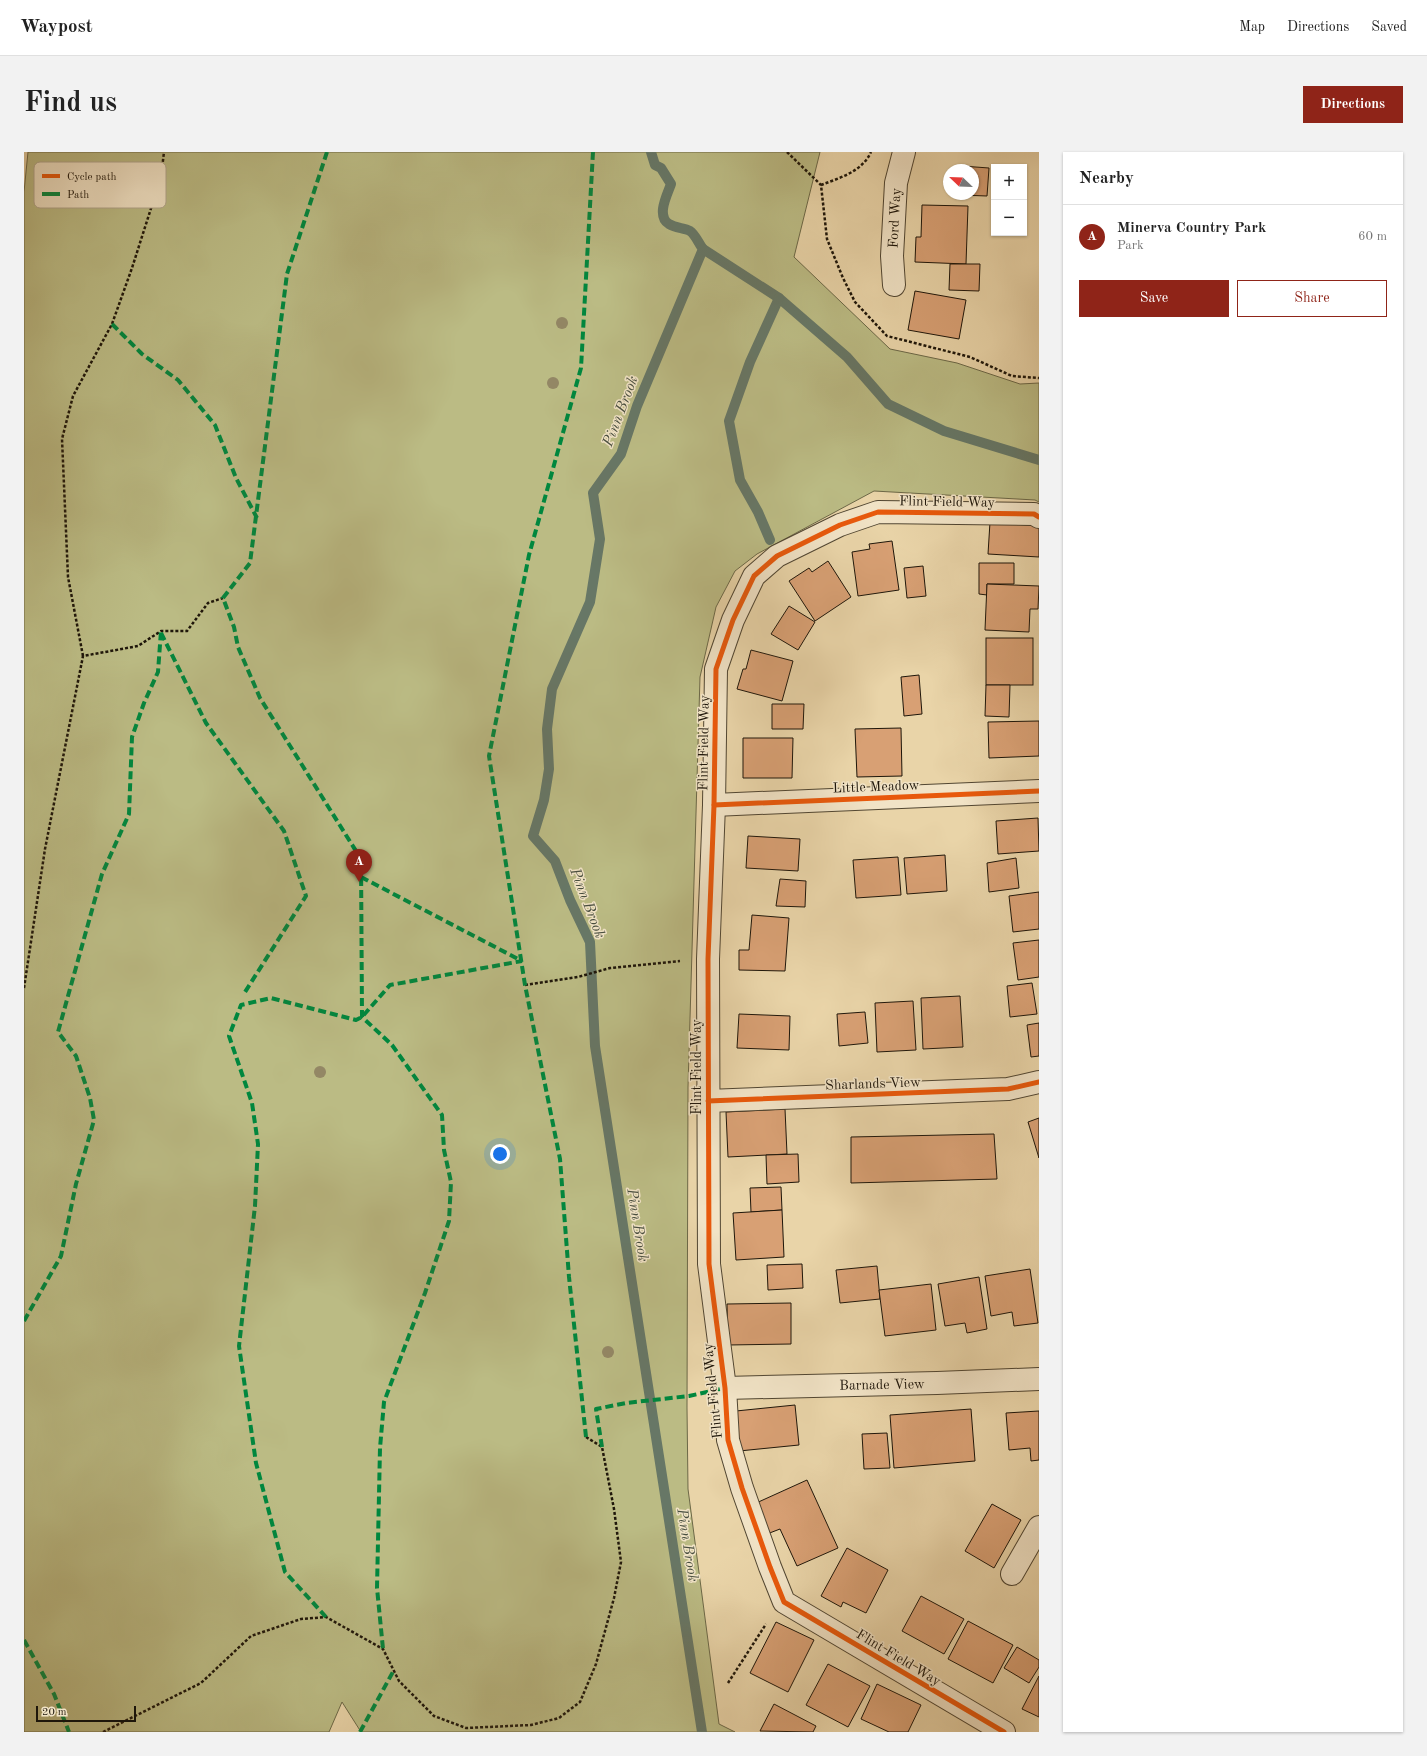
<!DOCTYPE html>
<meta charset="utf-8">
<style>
body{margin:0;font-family:"Old Standard TT",serif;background:#f2f2f2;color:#222}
.controls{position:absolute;right:12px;top:12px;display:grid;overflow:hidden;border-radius:0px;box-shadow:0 1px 3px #0004}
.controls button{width:36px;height:36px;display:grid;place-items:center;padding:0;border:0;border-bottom:1px solid #e0e0e0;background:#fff;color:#222;font:20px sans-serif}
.compass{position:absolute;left:919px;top:12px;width:36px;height:36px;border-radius:50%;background:#fff;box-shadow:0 1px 3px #0004;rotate:293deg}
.scale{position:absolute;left:12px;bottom:10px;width:100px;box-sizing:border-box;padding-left:4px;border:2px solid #1e160a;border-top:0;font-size:11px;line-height:14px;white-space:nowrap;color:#1e160a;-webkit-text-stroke:3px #f1e3c6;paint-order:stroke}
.you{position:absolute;left:476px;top:1002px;width:14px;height:14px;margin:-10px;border:3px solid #fff;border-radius:50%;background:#1a73e8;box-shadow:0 0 0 6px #1a73e833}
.badge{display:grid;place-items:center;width:26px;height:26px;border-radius:50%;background:#8f2418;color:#fff;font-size:13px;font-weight:700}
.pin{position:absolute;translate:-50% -33px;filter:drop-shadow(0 1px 2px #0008)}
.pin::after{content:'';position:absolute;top:21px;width:14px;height:12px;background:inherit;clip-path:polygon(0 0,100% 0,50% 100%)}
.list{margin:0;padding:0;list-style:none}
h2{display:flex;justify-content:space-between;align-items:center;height:52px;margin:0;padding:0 16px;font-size:17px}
h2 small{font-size:13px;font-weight:400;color:#767676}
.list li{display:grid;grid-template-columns:26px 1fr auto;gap:12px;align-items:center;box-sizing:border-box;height:64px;padding:0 16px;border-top:1px solid #e0e0e0}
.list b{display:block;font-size:15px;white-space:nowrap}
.list p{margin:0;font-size:13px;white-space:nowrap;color:#767676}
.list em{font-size:13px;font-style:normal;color:#767676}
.actions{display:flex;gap:8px;padding:12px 16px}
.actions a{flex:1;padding:9px 0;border:1px solid #8f2418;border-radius:0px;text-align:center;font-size:14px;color:#8f2418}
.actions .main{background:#8f2418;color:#fff}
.map{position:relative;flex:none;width:1015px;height:1580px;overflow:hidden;border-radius:0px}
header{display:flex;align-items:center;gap:24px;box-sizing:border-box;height:56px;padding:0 20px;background:#fff;border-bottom:1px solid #e0e0e0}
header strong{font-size:19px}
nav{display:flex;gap:22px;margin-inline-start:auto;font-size:14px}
.intro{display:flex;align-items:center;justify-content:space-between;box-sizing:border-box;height:96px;padding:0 24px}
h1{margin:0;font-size:28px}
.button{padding:10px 18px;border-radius:0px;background:#8f2418;color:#fff;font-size:14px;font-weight:700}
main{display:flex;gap:24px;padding:0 24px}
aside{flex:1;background:#fff;border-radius:0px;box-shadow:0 1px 3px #0004}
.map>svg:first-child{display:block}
.green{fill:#bbbb84;stroke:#6c6847}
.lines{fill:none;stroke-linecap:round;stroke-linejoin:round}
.stream{stroke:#677766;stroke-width:10}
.building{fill:#d8a074;stroke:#1e160a}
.street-casing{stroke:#514632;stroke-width:24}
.path{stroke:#1e160a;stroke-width:2.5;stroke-dasharray:3 2;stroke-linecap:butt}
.street{stroke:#f1e3c6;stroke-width:22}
.quiet{stroke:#00873e;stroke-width:4;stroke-dasharray:8 4;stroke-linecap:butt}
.cycleway-casing{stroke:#f1e3c6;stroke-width:8}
.cycleway{stroke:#e8590c;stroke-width:5}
.tree{fill:#938765}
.labels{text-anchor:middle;stroke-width:3;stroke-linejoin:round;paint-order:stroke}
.street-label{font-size:14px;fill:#1e160a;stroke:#f1e3c6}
.water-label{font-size:15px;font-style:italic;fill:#494f40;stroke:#f1e3c6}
.key{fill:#f1e3c6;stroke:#b2a68e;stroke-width:1}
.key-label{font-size:11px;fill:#1e160a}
</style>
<header>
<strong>Waypost</strong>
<nav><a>Map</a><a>Directions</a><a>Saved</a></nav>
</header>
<div class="intro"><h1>Find us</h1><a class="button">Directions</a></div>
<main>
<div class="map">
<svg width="1015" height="1580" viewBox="0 0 1015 1580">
<rect width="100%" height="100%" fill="#e9d4a8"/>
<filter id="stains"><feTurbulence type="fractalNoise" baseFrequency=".005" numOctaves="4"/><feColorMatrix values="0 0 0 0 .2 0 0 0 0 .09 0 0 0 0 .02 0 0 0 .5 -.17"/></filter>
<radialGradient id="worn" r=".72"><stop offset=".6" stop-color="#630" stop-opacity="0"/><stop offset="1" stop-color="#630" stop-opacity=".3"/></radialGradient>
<polygon class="green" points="4,0 796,0 770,105 866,197 933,211 996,232 1015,231 1015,350 1011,348 850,339 733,402 711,419 692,455 676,525 664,935 663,1256 664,1337 695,1572 711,1580 337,1580 318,1550 305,1580 0,1580 0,40"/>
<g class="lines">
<g class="stream">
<path d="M627 0 631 13 637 16 647 32C643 43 632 64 645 72 651 76 660 76 666 79 671 82 675 92 679 97L613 254 597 302 569 341 576 387 566 450 528 537 523 577 525 617 520 648 509 684 531 709 546 748 566 790 571 894 678 1580"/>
<polyline points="679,97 755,146 823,205 864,252 920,279 1015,308"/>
<polyline points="746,388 734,360 716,328 705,269 726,210 755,146"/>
</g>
</g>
<g class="building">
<polygon points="938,14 965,16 963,44 936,43 949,42 949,18 937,18"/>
<polygon points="898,53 944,54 942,112 891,110 892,85 897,85"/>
<polygon points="926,112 956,112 955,139 925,138"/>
<polygon points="891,139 942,148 935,187 884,178"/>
<polygon points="966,370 1015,374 1015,405 964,402"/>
<polygon points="868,389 875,438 834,444 828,400 846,397 845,392"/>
<polygon points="804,409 827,445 791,469 765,429 785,416 788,420"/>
<polygon points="955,411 990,411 990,432 963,432 963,443 955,442"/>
<polygon points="899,414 902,444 883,446 880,416"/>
<polygon points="963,432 1015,434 1014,457 1006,457 1005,480 961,478"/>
<polygon points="765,454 791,470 774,498 747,482"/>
<rect x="962" y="486" width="47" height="47"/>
<polygon points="727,498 769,509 758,549 713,537 719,517 722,517"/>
<polygon points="895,523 898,562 880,564 877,525"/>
<polygon points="962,533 986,533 985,565 961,564"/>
<polygon points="748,552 780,552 779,577 748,577"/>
<polygon points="1015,569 1015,604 965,606 964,570"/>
<polygon points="877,576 878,624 833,625 831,577"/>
<polygon points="719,586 769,586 768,626 719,626"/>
<polygon points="1014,666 1015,699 974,702 972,669"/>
<polygon points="724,684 776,687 774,719 722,716"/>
<polygon points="921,703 923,739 883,742 880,706"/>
<polygon points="874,705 877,743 832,746 829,708"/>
<polygon points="992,706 995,736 965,740 963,711"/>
<polygon points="756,727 782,729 781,755 752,754"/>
<polygon points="1015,740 1015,777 989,780 985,744"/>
<polygon points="728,763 765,766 761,819 715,818 715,798 725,798"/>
<polygon points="1015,788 1015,825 994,828 989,791"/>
<polygon points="1008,831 1013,862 986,865 983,834"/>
<polygon points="936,844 939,895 899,897 897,846"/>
<polygon points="889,849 892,898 853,900 851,851"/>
<polygon points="841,860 844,891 815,894 813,862"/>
<polygon points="715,862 766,864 765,898 713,896"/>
<polygon points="1015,871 1015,904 1007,905 1003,873"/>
<polygon points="761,957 763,1002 704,1005 702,960"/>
<polygon points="1015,966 1015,1006 1004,970"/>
<polygon points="970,982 973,1027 827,1031 827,985"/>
<polygon points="774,1002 775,1030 743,1032 742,1003"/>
<polygon points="757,1035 758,1058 727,1060 726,1036"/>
<polygon points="758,1058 760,1105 712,1108 709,1061"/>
<polygon points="778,1112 779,1136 744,1138 743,1113"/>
<polygon points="853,1114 856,1147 816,1151 812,1118"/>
<polygon points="1006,1117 1014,1171 990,1174 988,1160 967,1164 961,1124"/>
<polygon points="955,1125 963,1177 943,1181 941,1171 921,1174 914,1132"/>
<polygon points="907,1132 912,1178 861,1184 855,1138"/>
<polygon points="767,1151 767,1192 704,1193 703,1152"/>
<polygon points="771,1253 775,1293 715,1299 712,1259"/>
<polygon points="947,1257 951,1309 870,1316 866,1263"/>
<polygon points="1015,1259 1015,1308 1007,1309 1006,1296 985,1298 982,1261"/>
<polygon points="863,1281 866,1316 840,1317 838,1282"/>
<polygon points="783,1328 814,1396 773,1414 756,1377 743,1382 730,1352"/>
<polygon points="968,1352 997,1368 970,1416 941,1399"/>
<polygon points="823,1396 864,1418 842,1461 819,1450 817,1455 797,1444"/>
<polygon points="897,1444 940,1467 920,1502 878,1479"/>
<polygon points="944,1469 989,1493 969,1531 924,1507"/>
<polygon points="752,1470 790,1488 764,1540 726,1521"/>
<polygon points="993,1495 1015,1508 1015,1515 1005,1531 980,1516"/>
<polygon points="804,1512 846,1534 824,1575 782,1553"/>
<polygon points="1015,1524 1015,1565 998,1557"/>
<polygon points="853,1532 897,1553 884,1580 865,1580 837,1567"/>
<polygon points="750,1552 792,1574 789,1580 736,1579"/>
</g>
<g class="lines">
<g class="street-casing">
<g id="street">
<polyline points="870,133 868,104 872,31 880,0"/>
<polyline points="690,653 1015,639"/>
<polyline points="684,949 984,937 1015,930"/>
<polyline points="701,1236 913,1231 1015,1227"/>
<polyline points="988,1422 1015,1375"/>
<polyline points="980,1580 760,1450 746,1415 718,1336 704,1288 701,1236 685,1112 684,807 690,653 692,517 709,468 730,424 753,404 816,373 854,360 1010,362 1015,365"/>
</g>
</g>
<g class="path">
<polyline points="763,0 797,33 803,87 819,126 831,150 863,184 946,205 988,224 1015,226"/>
<path d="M797 33C815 26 838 20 847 0"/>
<polyline points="59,504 44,425 38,287 49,244 88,172 108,116 137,25 140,0"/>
<polyline points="501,833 554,825 586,816 656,809"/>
<polyline points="0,836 21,697 59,504 114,494 137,479 163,479 184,451 199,446"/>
<polyline points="704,1531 742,1472"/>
<polyline points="79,1580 177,1531 227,1484 277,1467 302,1465 359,1497 375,1529 410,1564 442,1576 507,1573 535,1566 556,1550 572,1512 590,1446 597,1410 590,1357 578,1295 562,1285"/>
</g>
<use href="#street" class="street"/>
<g class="quiet">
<polyline points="303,0 263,122 226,411 199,446 210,475 214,495 236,546 337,707 338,865 368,893 418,963 420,998 427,1030 425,1069 401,1141 360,1250 356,1296 353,1436 359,1497"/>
<polyline points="88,172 118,202 154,228 191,273 212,326 233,366"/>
<polyline points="137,481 182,571 260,679 282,744 221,840"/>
<polyline points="337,725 498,809"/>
<polyline points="0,1169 37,1104 52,1032 70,968 66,946 52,904 34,880 78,722 105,662 108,585 120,551 134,520 137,479"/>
<polyline points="562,1285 545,1125 536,1007 501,833 465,604 505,403 557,216 569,0"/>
<polyline points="578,1295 572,1257 602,1251 665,1244 701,1236"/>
<polyline points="302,1465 261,1420 232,1311 215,1194 231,1054 234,992 228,951 205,884 217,853 247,846 332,868 338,865 366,833 498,809"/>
<polyline points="0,1488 30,1542 45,1580"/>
<polyline points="336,1580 370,1518"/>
</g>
<g class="cycleway-casing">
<g id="cycleway">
<polyline points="690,653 1015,639"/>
<polyline points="684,949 984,937 1015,930"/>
<polyline points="980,1580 760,1450 746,1415 718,1336 704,1288 701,1236 685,1112 684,807 690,653 692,517 709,468 730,424 753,404 816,373 854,360 1010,362 1015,365"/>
</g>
</g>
<use href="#cycleway" class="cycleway"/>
</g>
<g class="tree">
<circle cx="538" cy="171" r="6"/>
<circle cx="529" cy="231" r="6"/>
<circle cx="296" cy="920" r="6"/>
<circle cx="584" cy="1200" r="6"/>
</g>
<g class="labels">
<g class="street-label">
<text transform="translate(870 66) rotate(-87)" y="5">Ford Way</text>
<text transform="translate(923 349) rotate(1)" y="5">Flint Field Way</text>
<text transform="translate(679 591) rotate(-89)" y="5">Flint Field Way</text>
<text transform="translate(852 634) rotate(-2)" y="5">Little Meadow</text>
<text transform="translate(672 915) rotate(-90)" y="5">Flint Field Way</text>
<text transform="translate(849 931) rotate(-2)" y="5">Sharlands View</text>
<text transform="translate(858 1232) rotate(-1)" y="5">Barnade View</text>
<text transform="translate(688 1239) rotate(-96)" y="5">Flint Field Way</text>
<text transform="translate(875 1505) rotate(31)" y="5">Flint Field Way</text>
</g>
<g class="water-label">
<text transform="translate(596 259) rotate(-69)" y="5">Pinn Brook</text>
<text transform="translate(564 751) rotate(69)" y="5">Pinn Brook</text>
<text transform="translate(614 1073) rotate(81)" y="5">Pinn Brook</text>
<text transform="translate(664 1393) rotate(81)" y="5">Pinn Brook</text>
</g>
</g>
<rect x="10" y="10" width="132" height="46" rx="6" class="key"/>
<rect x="18" y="22" width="18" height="4" fill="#e8590c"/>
<rect x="18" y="40" width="18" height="4" fill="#00873e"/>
<g class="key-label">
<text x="43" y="28">Cycle path</text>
<text x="43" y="46">Path</text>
</g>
<rect width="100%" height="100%" filter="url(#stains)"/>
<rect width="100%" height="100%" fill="url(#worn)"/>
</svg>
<div class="controls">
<button>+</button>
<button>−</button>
</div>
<svg class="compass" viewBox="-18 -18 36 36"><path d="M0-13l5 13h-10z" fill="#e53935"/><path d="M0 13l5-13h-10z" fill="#767676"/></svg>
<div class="scale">20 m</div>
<div class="you"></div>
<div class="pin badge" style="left:335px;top:730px">A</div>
</div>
<aside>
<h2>Nearby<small></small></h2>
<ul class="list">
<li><span class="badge">A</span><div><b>Minerva Country Park</b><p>Park</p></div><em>60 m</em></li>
</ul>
<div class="actions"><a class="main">Save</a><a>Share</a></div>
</aside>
</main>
